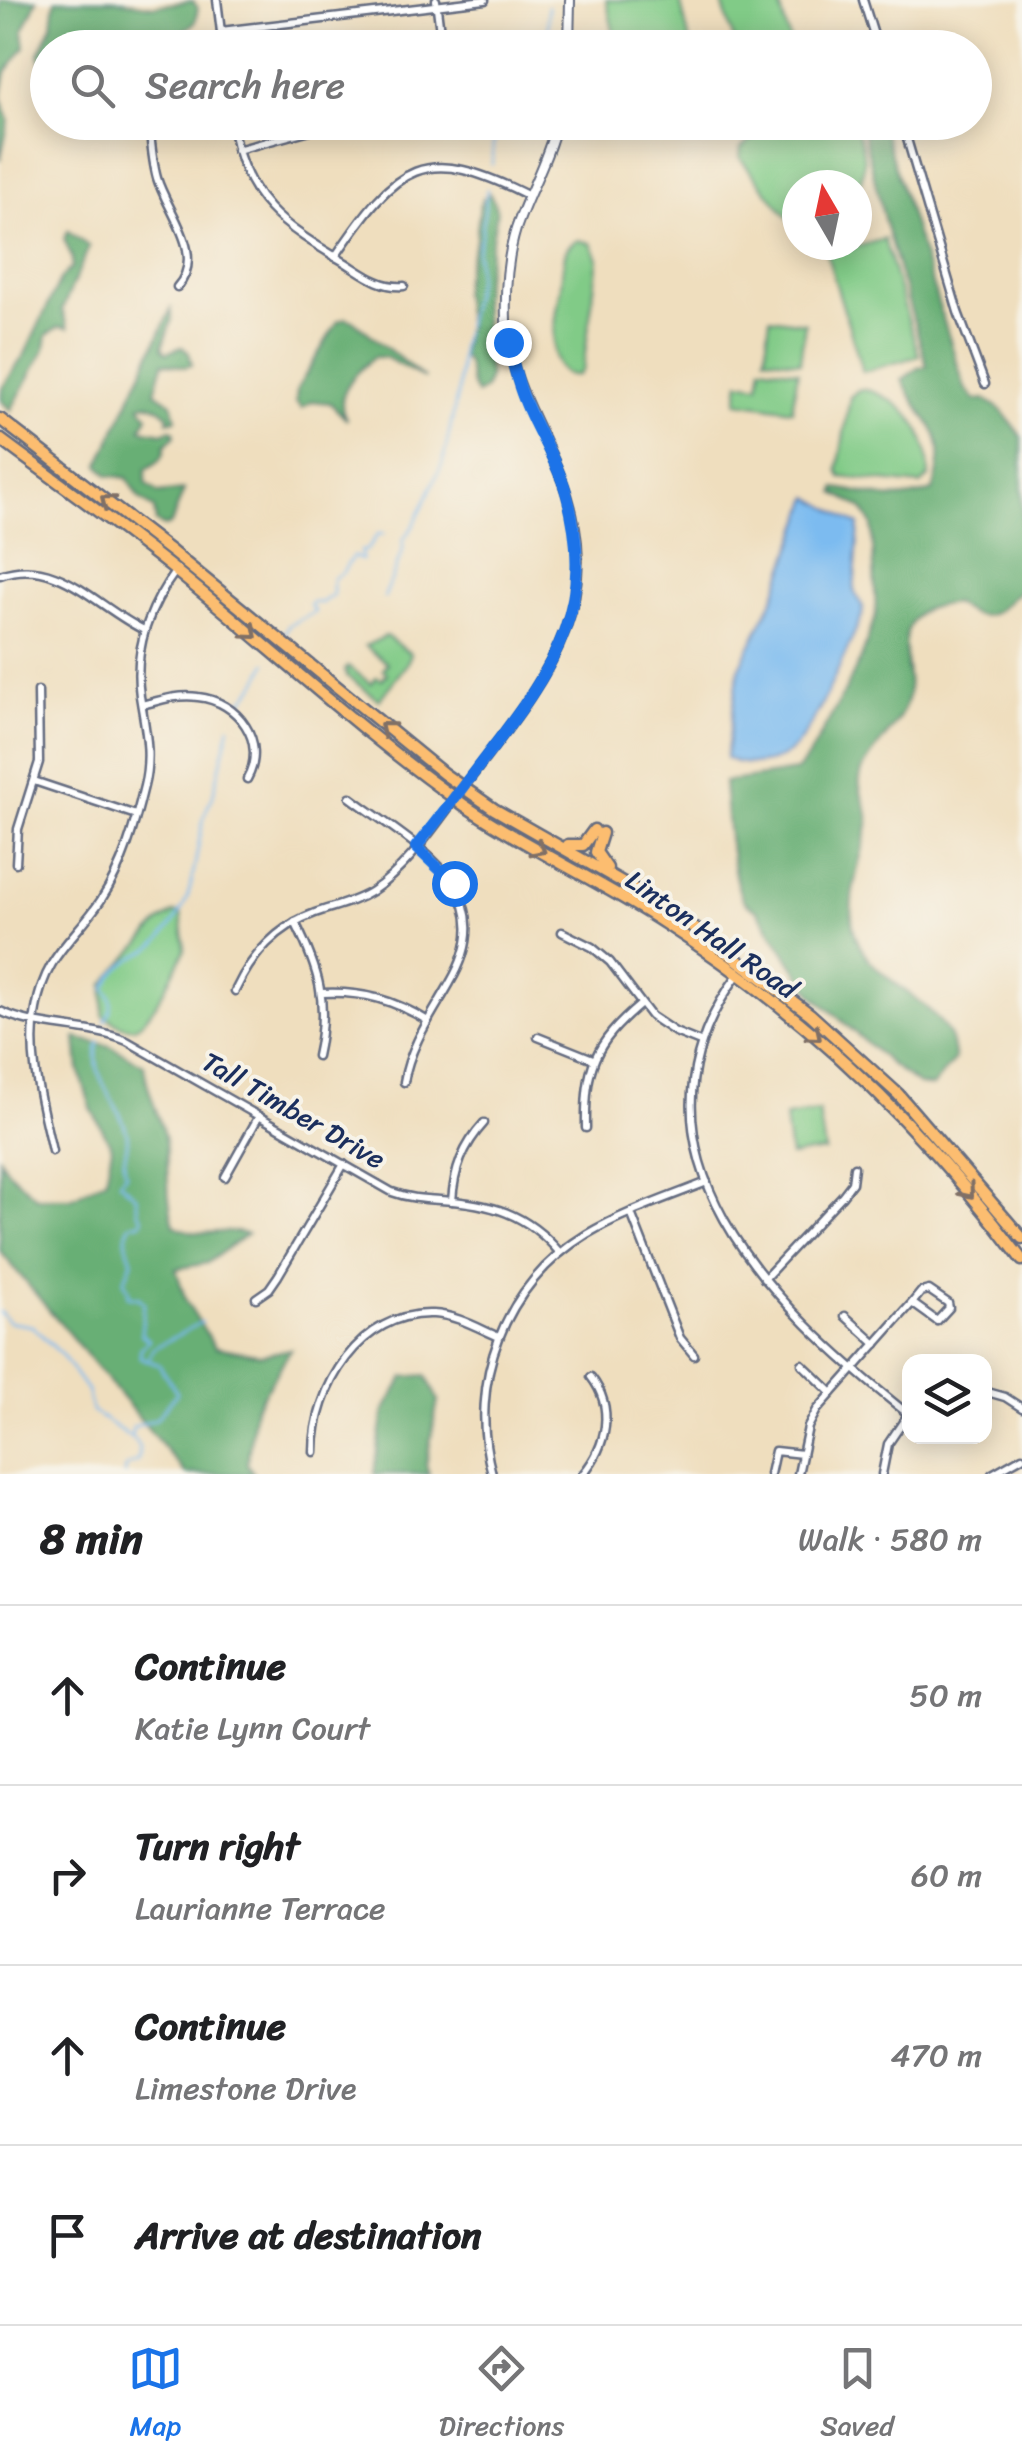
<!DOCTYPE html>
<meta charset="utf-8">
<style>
body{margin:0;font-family:Sriracha,sans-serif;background:#f6f6f6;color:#202124}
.controls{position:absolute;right:30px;bottom:30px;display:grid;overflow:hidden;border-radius:20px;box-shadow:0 5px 25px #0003}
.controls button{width:90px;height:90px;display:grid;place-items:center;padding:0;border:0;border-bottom:2px solid #e0e0e0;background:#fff;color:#202124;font:50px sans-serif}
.compass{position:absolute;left:782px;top:170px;width:90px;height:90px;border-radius:50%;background:#fff;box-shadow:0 5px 25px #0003;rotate:351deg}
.stop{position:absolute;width:30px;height:30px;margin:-22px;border:8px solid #1a73e8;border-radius:50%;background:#fff}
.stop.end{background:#1a73e8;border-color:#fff;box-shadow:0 2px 10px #0008}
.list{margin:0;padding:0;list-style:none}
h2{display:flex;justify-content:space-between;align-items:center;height:130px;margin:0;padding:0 40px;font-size:42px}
h2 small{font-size:32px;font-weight:400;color:#757577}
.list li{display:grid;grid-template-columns:65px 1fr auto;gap:30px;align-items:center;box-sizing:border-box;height:180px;padding:0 40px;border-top:2px solid #e0e0e0}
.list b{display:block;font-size:38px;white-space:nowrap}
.list p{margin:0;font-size:32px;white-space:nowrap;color:#757577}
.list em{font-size:32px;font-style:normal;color:#757577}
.icon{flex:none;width:55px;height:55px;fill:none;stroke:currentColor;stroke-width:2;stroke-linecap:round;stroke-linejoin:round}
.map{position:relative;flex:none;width:1022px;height:1474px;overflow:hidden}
.search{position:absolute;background:#fff;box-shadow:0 5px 25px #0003;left:30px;right:30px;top:30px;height:110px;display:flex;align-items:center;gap:25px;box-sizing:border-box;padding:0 35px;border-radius:55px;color:#757577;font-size:38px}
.sheet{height:850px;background:#fff}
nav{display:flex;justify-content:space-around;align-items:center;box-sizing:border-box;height:140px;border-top:2px solid #e0e0e0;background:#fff;font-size:28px;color:#757577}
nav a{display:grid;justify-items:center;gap:5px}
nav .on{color:#1a73e8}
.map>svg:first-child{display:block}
.green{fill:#81cb87;stroke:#4e7d72;stroke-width:2.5}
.forest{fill:#68af74;stroke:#426f69;stroke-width:2.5}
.water{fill:#7cbbf0;stroke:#4c75a7;stroke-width:2.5}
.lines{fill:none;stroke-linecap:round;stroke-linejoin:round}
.stream{stroke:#7cbbf0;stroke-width:2.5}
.minor-casing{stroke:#656c80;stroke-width:11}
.tertiary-casing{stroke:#656c80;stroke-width:12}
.primary-casing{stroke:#656c80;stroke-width:15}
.minor{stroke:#fff;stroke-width:6}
.tertiary{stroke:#fff;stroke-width:8}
.primary{stroke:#fcbd6f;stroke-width:10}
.oneway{stroke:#806f66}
.route{stroke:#1a73e8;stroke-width:12}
.labels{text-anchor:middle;stroke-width:8;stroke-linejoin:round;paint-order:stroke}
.street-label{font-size:28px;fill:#1b2f5e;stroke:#f7f3e8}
</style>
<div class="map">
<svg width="1022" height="1474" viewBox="0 0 1022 1474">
<rect width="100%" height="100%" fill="#f7f3e8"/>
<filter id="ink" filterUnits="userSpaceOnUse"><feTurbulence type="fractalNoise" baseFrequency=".01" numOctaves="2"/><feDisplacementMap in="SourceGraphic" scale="20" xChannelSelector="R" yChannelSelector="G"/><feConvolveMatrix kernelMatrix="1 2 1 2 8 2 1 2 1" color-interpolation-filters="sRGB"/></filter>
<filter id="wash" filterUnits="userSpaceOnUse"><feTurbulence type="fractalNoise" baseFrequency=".0048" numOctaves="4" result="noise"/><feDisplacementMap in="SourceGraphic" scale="40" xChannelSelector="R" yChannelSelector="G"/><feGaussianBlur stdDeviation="2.25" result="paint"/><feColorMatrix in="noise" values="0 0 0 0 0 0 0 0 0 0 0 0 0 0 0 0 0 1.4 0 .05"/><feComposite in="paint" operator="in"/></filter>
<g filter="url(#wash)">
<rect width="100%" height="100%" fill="#efdebe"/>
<g class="green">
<polygon points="606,0 680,0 691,47 617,47"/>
<polygon points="721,0 778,0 792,47 736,47"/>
<path d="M776 122 852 123C866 146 867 168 857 193V185H797V229L740 158 741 148Z"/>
<polygon points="884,239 919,356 863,372 827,255"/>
<path d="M578 240 591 243 598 259 583 369 578 375C541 380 557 312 560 292 562 280 562 263 566 251 569 244 572 244 578 240Z"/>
<polygon points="770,318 805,323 800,362 765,357"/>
<polygon points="762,366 798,371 792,410 737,402 740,382 759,385"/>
<path d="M865 389C909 403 929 431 929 477L921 485 841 477 838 470 850 397 858 390Z"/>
<polygon points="386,636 411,654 406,665 379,700 347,676 345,670 348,666 371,684 377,677 382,680 387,673 383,670 387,663 365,646"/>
<path d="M174 913H181L185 949 181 959C172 974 150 1023 134 1027 121 1029 114 1021 103 1015L104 984 160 922Z"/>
<polygon points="819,1112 825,1151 790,1156 785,1117"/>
</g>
<g class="forest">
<polygon points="0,0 37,0 23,31 25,47 6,72 1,98 9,120 0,161"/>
<path d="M55 0H116L153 6 193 1 198 8 195 23C182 33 161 41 140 38 126 36 123 28 109 32L101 27 76 34 75 39 57 47 48 48 47 64 42 65 39 54 52 25Z"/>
<path d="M861 123H881L965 388 975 400 985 399 1001 410 1022 437V588C997 611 987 629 954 603 942 605 927 606 918 614 894 637 912 669 908 695 904 721 876 744 864 767 851 791 872 805 868 825 862 861 843 901 856 937 872 981 930 996 950 1037 953 1043 953 1053 955 1059L932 1087 919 1085 890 1064 813 995 757 910C755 909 745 902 744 901 731 883 726 806 724 782L796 771 809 756 843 695 861 658 876 614 872 525 862 508 835 493 836 488C879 494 887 505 933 491 952 428 926 429 902 380L918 368 927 366 886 227Z"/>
<path d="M490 193 497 211 482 296 489 376 485 389 477 394C466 384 473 366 461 355L467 325 462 294 465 275 476 240 480 206 483 199Z"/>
<polygon points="68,231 89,247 62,310 68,328 59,327 47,335 45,349 11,410 1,401 2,388 25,354 61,278 72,267 72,258 64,239"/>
<path d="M171 309 172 319 162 347 166 353 182 347 189 353 192 365 185 367 163 363 155 392 172 403 176 419 168 421V415C161 409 149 400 140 405L148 416 141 429 163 433 171 429 174 431 175 436 165 445C165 458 158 463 146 469V483L158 493 184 490 171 524 165 527 156 523 154 509 139 498 127 478 108 475 99 465Z"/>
<path d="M345 318 354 321 425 379 385 357H374C356 373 331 395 347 420L330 403 312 401 302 408 296 402 297 389 338 321Z"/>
<path d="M76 1038 110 1046 144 1065C146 1090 158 1111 164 1136 170 1165 165 1195 174 1225 204 1241 216 1226 247 1234L207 1263 176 1269 186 1301 215 1347 262 1355 291 1349 255 1408 247 1464 254 1474H186L0 1251V1158L7 1170 37 1198H71L106 1179 112 1147 91 1108 79 1069Z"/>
<polygon points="426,1375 438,1400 426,1465 429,1474 374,1474 384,1411 404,1377"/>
</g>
<path class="water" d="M810 497 859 525 854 591 863 607 862 616C848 646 812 738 787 754 771 765 743 767 726 758L739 669 775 595Z"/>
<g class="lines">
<g class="stream">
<polyline points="541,48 548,32 548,6"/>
<polyline points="492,164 493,145 501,122"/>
<polyline points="384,598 403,550 403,540 414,525 443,462 458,391 461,346 477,277 477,251 482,232 487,189"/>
<polyline points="284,633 289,625 315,612 310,605 312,602 321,603 333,595 333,578 342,573 353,556 362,560 361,551 367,550 378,534 384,534"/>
<polyline points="240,704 257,683 267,663"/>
<path d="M105 1021C112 1010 115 999 105 988 123 954 145 959 163 937 167 932 178 916 181 911 197 887 198 815 212 799L230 726"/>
<path d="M99 1042C87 1078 121 1102 127 1134 130 1149 120 1158 126 1173L119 1182 136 1196 138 1212 142 1217V1222L131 1224C121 1240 129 1247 132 1262L124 1281 129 1291 128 1296 139 1298 144 1303 141 1334 149 1340 141 1348 140 1357 159 1365 177 1393 156 1419 133 1427 131 1437"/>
<path d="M0 1312 9 1322 32 1326 61 1354 87 1390 92 1412C108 1421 121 1431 136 1441L139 1448 138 1460 126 1467 125 1474"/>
<polyline points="148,1359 154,1348 202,1322"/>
</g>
</g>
</g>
<g filter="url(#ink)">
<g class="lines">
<g class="minor-casing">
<g id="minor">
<polyline points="217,0 223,48"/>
<polyline points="436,0 442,48"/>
<polyline points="863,0 878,48"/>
<polyline points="221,31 485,0"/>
<path d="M149 122C151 141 152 160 157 178 167 212 207 254 177 287"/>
<path d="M232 122C243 200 283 226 346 263 365 275 381 288 404 286"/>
<polyline points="902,122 958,312 985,384"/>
<polyline points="237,150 314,129"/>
<path d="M335 257C397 165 423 142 529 196"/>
<path d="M0 575C58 555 96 607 144 630"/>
<path d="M142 705C161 700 179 694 198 697 238 701 268 742 247 779"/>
<polyline points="34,781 136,815"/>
<path d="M350 797C415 846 506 889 450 983 432 1015 410 1045 404 1082"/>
<polyline points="16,863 18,829 39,762 38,691"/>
<path d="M295 922C319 970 329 1002 317 1056"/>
<polyline points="562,932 592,947 610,962 651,1016 675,1032 700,1042"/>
<path d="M739 973C609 1149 773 1307 908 1414"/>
<path d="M235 991C252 955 276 927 315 913 335 906 355 902 372 891 406 869 431 831 455 799"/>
<path d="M322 993C363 991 394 1000 428 1021"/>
<path d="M0 1011C40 1030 86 1024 127 1041L392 1192C408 1198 423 1199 440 1200 490 1203 527 1213 560 1253"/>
<polyline points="538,1037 593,1059"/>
<path d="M586 1128C585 1067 594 1044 640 1005"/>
<path d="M52 1151C42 1105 27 1057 36 1009 45 955 74 940 101 900 123 867 135 824 144 786 152 754 145 728 140 696 133 648 149 607 177 569"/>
<polyline points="225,1177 259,1116"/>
<path d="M452 1201C454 1170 463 1146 484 1123"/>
<polyline points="631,1213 680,1338 694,1355"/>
<polyline points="764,1279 842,1196 852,1183 854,1167"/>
<polyline points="256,1298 269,1289 278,1276 344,1164"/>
<polyline points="845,1316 876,1344"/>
<polyline points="802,1364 832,1393"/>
<polyline points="984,1391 1005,1397 1022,1408"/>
<path d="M314 1452C314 1388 360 1311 433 1314 456 1315 478 1328 499 1337"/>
<path d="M492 1474C467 1382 504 1284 587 1234 624 1212 667 1198 707 1182"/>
<path d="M583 1474C607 1445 615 1408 591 1377"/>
<polyline points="770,1474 775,1451 802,1454"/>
<polyline points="798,1474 808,1427 817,1410 912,1303 937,1321 949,1308 948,1303 929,1290 921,1292 912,1303"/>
<polyline points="882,1474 888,1444 909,1413"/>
<polyline points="992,1474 1022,1457"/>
</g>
</g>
<g class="tertiary-casing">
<g id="tertiary">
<polyline points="569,48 570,0"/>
<path d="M455 798C533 693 617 611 558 470 537 420 508 376 506 320 505 290 507 258 516 229 528 193 548 160 557 122"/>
</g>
</g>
<g class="primary-casing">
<g id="primary">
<polyline points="0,419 172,552 444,774 494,809 666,907 810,1014 898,1094 1022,1238"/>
<path d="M0 439C59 483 119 525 176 571 272 649 363 734 464 805 528 849 601 881 666 924 805 1013 924 1128 1022 1260"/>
<polyline points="602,833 596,852 607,868"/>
<polyline points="568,845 583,845 594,830"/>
</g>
</g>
<use href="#minor" class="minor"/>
<use href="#tertiary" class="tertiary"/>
<use href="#primary" class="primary"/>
</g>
<defs><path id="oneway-chevron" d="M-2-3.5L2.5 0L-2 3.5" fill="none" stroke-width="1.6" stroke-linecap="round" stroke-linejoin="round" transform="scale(2.5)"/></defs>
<g class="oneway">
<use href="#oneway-chevron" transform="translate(107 501) rotate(-142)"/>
<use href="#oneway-chevron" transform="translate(251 633) rotate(40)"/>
<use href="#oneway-chevron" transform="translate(386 728) rotate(-141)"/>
<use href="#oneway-chevron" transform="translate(539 849) rotate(28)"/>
<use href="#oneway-chevron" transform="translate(815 1035) rotate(40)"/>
<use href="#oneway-chevron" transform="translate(968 1192) rotate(50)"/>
</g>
</g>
<g class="lines" filter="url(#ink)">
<path class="route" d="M454 883 416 847C442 815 466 782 491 750 556 665 597 603 566 492 557 460 537 432 525 401 517 383 513 362 508 342"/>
</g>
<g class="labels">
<g class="street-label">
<text transform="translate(712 934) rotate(35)" y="10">Linton Hall Road</text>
<text transform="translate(294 1110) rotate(30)" y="10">Tall Timber Drive</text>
</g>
</g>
</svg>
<div class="controls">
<button><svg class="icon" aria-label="layers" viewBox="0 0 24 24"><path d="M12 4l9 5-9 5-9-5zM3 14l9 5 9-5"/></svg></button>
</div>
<svg class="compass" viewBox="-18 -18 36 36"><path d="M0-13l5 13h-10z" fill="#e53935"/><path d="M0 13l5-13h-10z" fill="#757577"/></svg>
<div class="stop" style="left:454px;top:883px"></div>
<div class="stop end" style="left:508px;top:342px"></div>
<div class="search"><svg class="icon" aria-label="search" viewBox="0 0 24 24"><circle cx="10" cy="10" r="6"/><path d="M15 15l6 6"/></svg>Search here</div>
</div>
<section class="sheet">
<h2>8 min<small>Walk · 580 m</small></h2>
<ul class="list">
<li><svg class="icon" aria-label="ahead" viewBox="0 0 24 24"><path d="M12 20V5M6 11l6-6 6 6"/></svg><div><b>Continue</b><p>Katie Lynn Court</p></div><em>50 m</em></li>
<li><svg class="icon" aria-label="right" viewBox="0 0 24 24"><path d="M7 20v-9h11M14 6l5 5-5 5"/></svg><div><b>Turn right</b><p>Laurianne Terrace</p></div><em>60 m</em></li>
<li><svg class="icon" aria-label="ahead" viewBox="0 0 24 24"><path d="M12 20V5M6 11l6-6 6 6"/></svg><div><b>Continue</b><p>Limestone Drive</p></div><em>470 m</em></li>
<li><svg class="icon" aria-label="arrive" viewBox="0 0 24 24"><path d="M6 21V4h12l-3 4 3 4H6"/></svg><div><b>Arrive at destination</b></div></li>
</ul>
</section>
<nav>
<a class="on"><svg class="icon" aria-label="map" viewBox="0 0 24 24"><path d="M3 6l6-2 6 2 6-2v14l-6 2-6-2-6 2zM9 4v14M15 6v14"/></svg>Map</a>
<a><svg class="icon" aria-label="directions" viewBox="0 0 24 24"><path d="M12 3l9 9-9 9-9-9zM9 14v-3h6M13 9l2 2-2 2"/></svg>Directions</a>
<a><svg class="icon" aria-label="saved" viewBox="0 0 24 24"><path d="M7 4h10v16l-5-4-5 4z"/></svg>Saved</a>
</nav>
